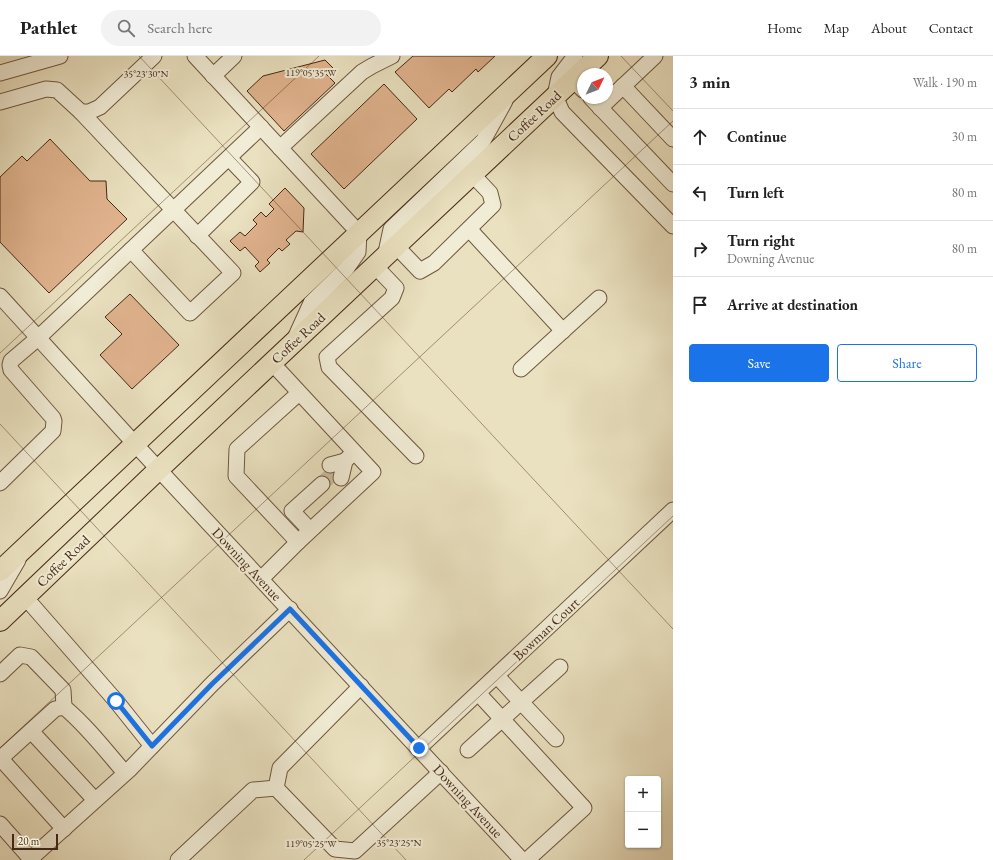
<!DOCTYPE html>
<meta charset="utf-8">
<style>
body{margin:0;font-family:"EB Garamond",serif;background:#f2f2f2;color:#222}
.controls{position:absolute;right:12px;bottom:12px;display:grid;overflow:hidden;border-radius:4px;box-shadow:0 1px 3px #0004}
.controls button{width:36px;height:36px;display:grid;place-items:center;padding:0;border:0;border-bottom:1px solid #e0e0e0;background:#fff;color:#222;font:20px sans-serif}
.compass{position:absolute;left:577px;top:12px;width:36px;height:36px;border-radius:50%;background:#fff;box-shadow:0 1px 3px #0004;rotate:47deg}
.scale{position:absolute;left:12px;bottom:10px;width:46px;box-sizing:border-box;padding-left:4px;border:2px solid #462814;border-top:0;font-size:11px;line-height:14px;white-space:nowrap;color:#462814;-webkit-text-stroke:3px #f1ecd6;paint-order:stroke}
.stop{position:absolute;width:12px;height:12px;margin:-9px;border:3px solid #1a73e8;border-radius:50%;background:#fff}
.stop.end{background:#1a73e8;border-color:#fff;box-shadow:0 1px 4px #0008}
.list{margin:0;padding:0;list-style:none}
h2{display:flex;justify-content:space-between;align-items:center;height:52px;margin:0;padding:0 16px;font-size:17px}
h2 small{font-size:13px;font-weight:400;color:#767676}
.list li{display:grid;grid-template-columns:26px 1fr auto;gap:12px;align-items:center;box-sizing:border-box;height:56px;padding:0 16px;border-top:1px solid #e0e0e0}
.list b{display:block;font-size:15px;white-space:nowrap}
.list p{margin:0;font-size:13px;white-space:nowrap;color:#767676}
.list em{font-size:13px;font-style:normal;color:#767676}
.actions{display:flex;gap:8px;padding:12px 16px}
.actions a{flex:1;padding:9px 0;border:1px solid #1a73e8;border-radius:4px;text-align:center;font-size:14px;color:#1a73e8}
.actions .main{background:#1a73e8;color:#fff}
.icon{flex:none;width:22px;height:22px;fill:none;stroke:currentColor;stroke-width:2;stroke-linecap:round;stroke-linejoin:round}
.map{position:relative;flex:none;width:673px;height:804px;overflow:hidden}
header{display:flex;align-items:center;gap:24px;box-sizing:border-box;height:56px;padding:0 20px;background:#fff;border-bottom:1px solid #e0e0e0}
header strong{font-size:19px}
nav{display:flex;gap:22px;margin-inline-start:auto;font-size:14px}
.search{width:280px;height:36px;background:#f2f2f2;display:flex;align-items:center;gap:10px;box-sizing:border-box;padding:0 14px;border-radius:22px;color:#767676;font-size:15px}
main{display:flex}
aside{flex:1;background:#fff}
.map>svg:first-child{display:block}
.building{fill:#e0b38e;stroke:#462814}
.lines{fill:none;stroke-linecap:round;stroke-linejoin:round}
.minor-tunnel{stroke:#c9bc9e;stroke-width:15;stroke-dasharray:15 8;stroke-linecap:butt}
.minor-casing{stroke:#6f563f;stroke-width:17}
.major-casing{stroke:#462814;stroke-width:22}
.minor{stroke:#f1ecd6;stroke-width:15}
.major{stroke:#eae1c0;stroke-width:20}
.route{stroke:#1a73e8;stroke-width:5}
.ticks{fill:none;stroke:#462814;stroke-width:1;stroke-opacity:0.45}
.labels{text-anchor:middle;stroke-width:4;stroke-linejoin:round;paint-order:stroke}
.street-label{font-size:14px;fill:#462814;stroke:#f1ecd6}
.ticks-label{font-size:10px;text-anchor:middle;fill:#462814;stroke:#f1ecd6;stroke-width:4;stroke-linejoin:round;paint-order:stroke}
</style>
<header>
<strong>Pathlet</strong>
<div class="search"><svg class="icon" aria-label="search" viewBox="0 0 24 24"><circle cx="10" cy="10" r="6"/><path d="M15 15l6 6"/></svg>Search here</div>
<nav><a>Home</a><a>Map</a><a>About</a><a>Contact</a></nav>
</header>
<main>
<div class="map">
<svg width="673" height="804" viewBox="0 0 673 804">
<rect width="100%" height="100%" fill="#eae1c0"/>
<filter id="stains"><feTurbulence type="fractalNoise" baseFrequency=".005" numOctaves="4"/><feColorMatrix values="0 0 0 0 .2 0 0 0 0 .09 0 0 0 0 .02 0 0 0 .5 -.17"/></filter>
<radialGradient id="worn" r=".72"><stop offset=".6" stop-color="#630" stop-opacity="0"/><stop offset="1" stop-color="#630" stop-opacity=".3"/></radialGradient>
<g class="building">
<polygon points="413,0 495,0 478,16 476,13 452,36 449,33 429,52 395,16"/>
<polygon points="325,4 333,12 326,18 335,27 284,75 247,35 263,20"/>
<polygon points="384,28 417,63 344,133 311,98"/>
<polygon points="50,83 90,125 106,125 107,143 127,163 49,237 0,186 0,121 22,100 27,105"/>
<polygon points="285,132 304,152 303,176 296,175 286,184 290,188 282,195 279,192 267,204 270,207 260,216 255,210 259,206 245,191 240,195 230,185 240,176 245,180 257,168 253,164 261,156 266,161 274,153 269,148"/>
<polygon points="130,238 179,289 132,333 100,299 122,278 105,261"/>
</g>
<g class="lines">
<polyline class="minor-tunnel" points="322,428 336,414"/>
<g class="minor-casing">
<g id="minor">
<polyline points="195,0 359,177 358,196 347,212 311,247 296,280"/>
<polyline points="575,0 559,21 555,40 562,56 673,170"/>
<polyline points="0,17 60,0"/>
<polyline points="213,20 234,0"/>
<polyline points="573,23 583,34"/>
<polyline points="623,30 673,83"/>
<polyline points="591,42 673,128"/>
<polyline points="0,46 46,33 57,34 81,56 89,56 100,51 154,0"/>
<polyline points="600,52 655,0"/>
<polyline points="81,56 233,217 190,257 131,194"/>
<polyline points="280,92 362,16 372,10 392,0"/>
<polyline points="469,173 563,275"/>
<polyline points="197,180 252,126 229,102"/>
<polyline points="396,190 420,215 434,207 493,149 490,137 472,118"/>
<polyline points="385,201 391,173 483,85 505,45"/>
<polyline points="375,210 396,232 392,242 327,301 329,311 416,400"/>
<polyline points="0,240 135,388 522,804"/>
<polyline points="521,313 599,242"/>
<polyline points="330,409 345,405"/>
<polyline points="341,422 345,405 354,396"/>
<polyline points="0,427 53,375 54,365 53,362 11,314 10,309 11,305 38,282 261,71"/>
<polyline points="310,474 292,455 322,428"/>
<polyline points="298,486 236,420 237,393 299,337"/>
<polyline points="261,523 298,486 373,416 272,307"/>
<polyline points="0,535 18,504"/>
<polyline points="25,541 116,645 152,690"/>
<polyline points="0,618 20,599 31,601 63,634 64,651"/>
<polyline points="497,620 521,646 560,611"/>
<polyline points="361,630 280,712 276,732 335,793 355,795 441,716"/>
<polyline points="478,637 584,752 527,804"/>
<polyline points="31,675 95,744"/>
<polyline points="419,692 673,454"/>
<polyline points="468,694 521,646 556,683"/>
<path d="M0 703 55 653 64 651C87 670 106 695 125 717"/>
<polyline points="1,703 64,773"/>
<polyline points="0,768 31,803"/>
<polyline points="29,804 129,714 212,628 290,553"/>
<polyline points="178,804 253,734 276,732"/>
</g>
</g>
<g class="major-casing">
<g id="major">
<polyline points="0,515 547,0"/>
<polyline points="0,565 159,413 598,0"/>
</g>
</g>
<use href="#minor" class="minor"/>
<use href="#major" class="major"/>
</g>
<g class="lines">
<polyline class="route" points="116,645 152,690 212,628 290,553 419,692"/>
</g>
<path class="ticks" d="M139 0 673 573M621 0 673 55M0 297 319 0M0 368 406 804M0 692 673 65M304 804 673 460"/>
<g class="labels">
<g class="street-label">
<text transform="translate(534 60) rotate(-43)" y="5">Coffee Road</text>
<text transform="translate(298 282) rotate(-43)" y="5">Coffee Road</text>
<text transform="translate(63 505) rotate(-44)" y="5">Coffee Road</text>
<text transform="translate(247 508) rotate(47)" y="5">Downing Avenue</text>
<text transform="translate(546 573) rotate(-43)" y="5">Bowman Court</text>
<text transform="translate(468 745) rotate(47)" y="5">Downing Avenue</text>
</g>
</g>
<g class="ticks-label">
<text x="311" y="20">119°05'35"W</text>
<text x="146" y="21">35°23'30"N</text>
<text x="399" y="790">35°23'25"N</text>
<text x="311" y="791">119°05'25"W</text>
</g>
<rect width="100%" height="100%" filter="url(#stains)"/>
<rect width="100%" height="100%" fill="url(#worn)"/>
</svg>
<div class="controls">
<button>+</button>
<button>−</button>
</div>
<svg class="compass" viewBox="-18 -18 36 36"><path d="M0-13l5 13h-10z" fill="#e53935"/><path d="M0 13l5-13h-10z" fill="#767676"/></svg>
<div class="scale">20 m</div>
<div class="stop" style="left:116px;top:645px"></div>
<div class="stop end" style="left:419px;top:692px"></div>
</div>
<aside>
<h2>3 min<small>Walk · 190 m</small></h2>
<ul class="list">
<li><svg class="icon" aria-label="ahead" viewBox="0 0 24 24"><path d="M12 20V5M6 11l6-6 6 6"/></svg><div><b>Continue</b></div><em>30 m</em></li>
<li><svg class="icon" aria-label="left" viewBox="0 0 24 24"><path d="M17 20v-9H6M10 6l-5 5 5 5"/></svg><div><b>Turn left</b></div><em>80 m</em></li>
<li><svg class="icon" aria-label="right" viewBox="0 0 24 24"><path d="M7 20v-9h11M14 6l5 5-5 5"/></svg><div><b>Turn right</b><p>Downing Avenue</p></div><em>80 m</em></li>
<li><svg class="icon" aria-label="arrive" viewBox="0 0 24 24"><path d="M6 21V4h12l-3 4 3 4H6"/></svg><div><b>Arrive at destination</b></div></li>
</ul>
<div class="actions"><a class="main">Save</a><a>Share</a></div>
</aside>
</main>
